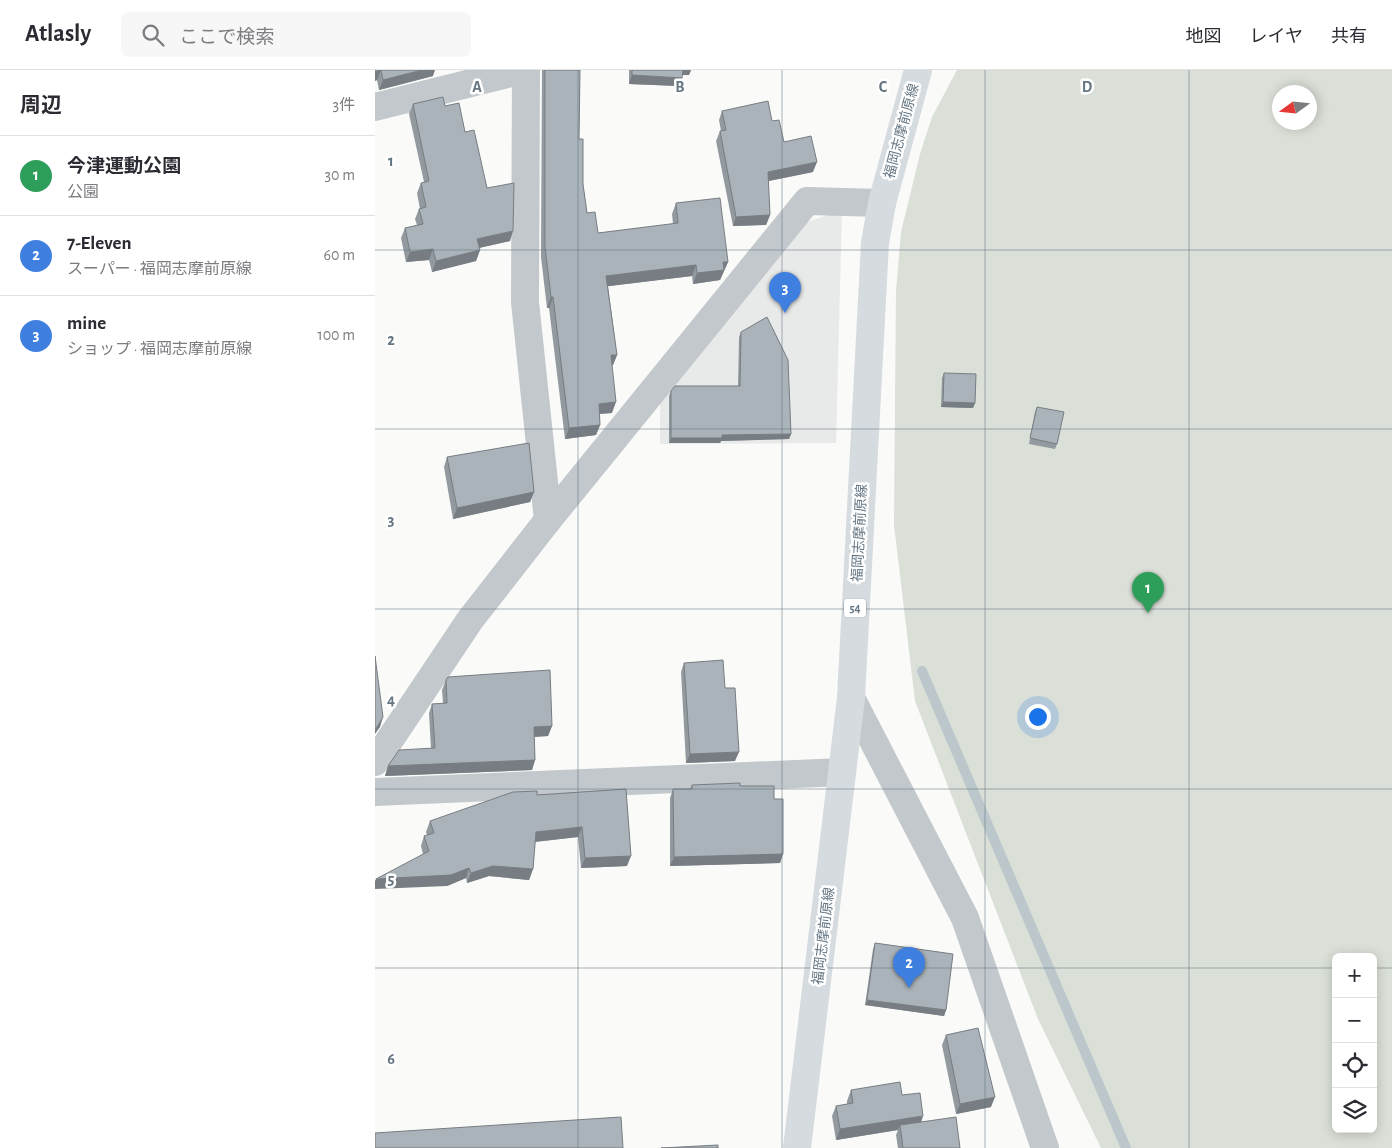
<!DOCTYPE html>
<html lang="ja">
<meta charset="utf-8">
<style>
body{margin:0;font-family:"Alegreya Sans","Noto Sans JP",sans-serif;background:#f7f7f7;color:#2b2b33}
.controls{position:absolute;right:15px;bottom:15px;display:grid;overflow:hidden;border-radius:8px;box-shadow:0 2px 12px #0003}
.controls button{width:45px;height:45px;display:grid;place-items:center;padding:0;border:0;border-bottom:1px solid #e1e1e2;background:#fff;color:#2b2b33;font:25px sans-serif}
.compass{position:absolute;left:897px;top:15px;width:45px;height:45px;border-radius:50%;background:#fff;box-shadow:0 2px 12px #0003;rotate:255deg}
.you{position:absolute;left:662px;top:646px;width:18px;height:18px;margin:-12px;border:4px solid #fff;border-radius:50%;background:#1a73e8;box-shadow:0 0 0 8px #1a73e833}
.badge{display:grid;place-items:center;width:32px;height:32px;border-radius:50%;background:#0f766e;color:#fff;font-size:16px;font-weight:700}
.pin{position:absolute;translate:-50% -41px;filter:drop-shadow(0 1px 2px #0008)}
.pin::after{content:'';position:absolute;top:26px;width:18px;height:15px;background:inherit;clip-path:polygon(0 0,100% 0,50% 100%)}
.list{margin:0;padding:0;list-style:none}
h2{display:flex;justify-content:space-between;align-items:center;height:65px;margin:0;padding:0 20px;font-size:21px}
h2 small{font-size:16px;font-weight:400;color:#7c7c81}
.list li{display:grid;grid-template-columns:32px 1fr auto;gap:15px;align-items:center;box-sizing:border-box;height:80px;padding:0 20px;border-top:1px solid #e1e1e2}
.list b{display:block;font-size:19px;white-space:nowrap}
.list p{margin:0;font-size:16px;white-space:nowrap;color:#7c7c81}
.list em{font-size:16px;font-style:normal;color:#7c7c81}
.icon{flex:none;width:28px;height:28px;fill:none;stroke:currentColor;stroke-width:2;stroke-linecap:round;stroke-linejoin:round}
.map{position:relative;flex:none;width:1017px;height:1078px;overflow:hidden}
header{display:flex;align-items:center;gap:30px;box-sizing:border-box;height:70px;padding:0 25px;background:#fff;border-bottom:1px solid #e1e1e2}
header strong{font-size:24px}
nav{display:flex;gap:28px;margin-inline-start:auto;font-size:18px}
.search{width:350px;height:45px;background:#f7f7f7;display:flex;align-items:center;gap:12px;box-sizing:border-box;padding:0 18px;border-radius:8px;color:#7c7c81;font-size:19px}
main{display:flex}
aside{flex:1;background:#fff}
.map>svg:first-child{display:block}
.built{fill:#e8e9e9}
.green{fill:#dadfd7;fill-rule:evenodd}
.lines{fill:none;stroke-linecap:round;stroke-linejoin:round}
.stream{stroke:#bbc7cb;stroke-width:10}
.minor{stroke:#c3c8cc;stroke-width:28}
.major{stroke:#d6dbdf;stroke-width:28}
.wall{fill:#929a9f}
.shaded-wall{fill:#777d82}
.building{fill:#aab3b9;stroke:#777d82}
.grid{fill:none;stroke:#657683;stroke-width:1;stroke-opacity:0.55}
.labels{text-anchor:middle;stroke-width:5;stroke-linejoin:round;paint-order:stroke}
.shield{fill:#fff;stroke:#939fa8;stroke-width:1}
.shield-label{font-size:12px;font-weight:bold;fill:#657683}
.street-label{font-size:14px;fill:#657683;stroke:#fff}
.grid-label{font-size:16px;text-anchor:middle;font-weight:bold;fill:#657683;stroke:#fff;stroke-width:5;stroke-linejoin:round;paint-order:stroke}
</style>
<header>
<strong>Atlasly</strong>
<div class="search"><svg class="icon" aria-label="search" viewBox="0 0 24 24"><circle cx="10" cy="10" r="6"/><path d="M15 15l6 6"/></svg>ここで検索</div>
<nav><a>地図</a><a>レイヤ</a><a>共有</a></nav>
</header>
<main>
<aside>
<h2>周辺<small>3件</small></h2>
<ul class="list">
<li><span class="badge" style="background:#2e9e5b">1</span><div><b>今津運動公園</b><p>公園</p></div><em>30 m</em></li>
<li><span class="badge" style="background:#3f7fe0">2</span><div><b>7-Eleven</b><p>スーパー · 福岡志摩前原線</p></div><em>60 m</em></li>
<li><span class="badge" style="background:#3f7fe0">3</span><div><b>mine</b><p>ショップ · 福岡志摩前原線</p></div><em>100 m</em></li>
</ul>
</aside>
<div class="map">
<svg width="1017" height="1078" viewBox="0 0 1017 1078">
<rect width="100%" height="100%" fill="#fafaf8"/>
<polygon class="built" points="467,140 461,373 285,374 285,332 426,154"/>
<path class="green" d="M582 0H1017V1078H726L663 949 540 631 519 455 521 221 526 162 545 84 557 47ZM904 22H934V52H904ZM961 887H998V1059H961Z"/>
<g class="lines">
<polyline class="stream" points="547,601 751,1078"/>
<g class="minor">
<polyline points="151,0 150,232 173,450"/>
<polyline points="0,37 148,0"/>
<polyline points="476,628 590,848 670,1078"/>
<polyline points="0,692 95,550 173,450 432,131 507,133"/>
<polyline points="0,722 467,702"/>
</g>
<polyline class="major" points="422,1078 476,628 500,173 507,133 543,0"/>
</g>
<g class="wall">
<polygon points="0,0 58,6 4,20 2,10 0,11"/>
<polygon points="167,0 205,0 204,69 208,114 212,143 223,163 298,154 297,144 301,133 353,192 345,210 318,214 317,206 233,216 242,285 238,295 237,295 237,343 225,344 225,355 221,365 190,369 174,238 172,238 166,187"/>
<polygon points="254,0 316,0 314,5 307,5 304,16 254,14"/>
<polygon points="38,34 70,36 90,62 112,118 135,171 104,178 105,180 101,191 57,202 54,190 31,192 26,168 30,158 42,155 40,149 44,139 45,139 42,123 46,113 49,112 34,44"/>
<polygon points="347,41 397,51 409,72 438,102 393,111 395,145 391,155 358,156 341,71 345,61 346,61 344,50"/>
<polygon points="366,262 416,364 414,369 346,371 345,373 294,373 294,326 296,321 363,316 364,267"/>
<polygon points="569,303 600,333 598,338 566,337 567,308"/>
<polygon points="662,337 682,374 680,379 654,374 660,342"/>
<polygon points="72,387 159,422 155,432 78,449 69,397"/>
<polygon points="309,593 350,618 360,691 311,693 306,602"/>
<polygon points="71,610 177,656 173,666 159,667 160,690 157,700 10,706 13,696 56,679 54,643 57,634 68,633 67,620"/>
<polygon points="317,715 365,716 399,729 408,784 405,793 295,796 295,728 298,719 315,719"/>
<polygon points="251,719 252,796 206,798 203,767 160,772 158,799 154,810 114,806 92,813 91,808 72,816 48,784 46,776 49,766 52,765 51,762 55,751 162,725"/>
<polygon points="500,873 571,940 569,946 490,935 498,879"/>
<polygon points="571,965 616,1037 581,1044 567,975"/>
<polygon points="476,1020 527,1025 546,1052 585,1078 523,1078 521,1065 523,1060 461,1070 457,1046 461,1036 472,1034 472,1031"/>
</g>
<g class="shaded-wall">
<polygon points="6,0 2,10 0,11 0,2"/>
<polygon points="47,0 60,0 58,6 4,20 8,10"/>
<polygon points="307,0 316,0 314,5 305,5"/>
<polygon points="257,5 307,8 304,16 254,14"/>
<polygon points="442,92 438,102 389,112 393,102"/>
<polygon points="395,145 391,155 358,156 361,147"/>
<polygon points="138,161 135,171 99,179 102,169"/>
<polygon points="58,179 54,190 31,192 35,182"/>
<polygon points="105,180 101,191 57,202 61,191"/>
<polygon points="348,192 353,192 345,210 318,214 322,203"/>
<polygon points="321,195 317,206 227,217 231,206"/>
<polygon points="176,227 178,227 174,238 172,238"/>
<polygon points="236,285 242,285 238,295 232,296"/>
<polygon points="241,332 237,343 221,344 224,334"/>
<polygon points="568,332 600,333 598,338 566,337"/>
<polygon points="225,355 221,365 190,369 194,358"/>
<polygon points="416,364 414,369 346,371 345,373 294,373 296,368 347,365"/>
<polygon points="159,422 155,432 78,449 82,438"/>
<polygon points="8,647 5,657 0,664 0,660"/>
<polygon points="177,656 173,666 156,667 159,657"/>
<polygon points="364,682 360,691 311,693 315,684"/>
<polygon points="160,690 157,700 10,706 13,696"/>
<polygon points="207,757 203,767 158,772 161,762"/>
<polygon points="408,784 405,793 295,796 299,787"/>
<polygon points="256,786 252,796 206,798 210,788"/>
<polygon points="118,796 158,799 154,810 114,806 92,813 96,803"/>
<polygon points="94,798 91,808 72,816 0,819 0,811 1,809"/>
<polygon points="492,930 571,940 569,946 490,935"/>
<polygon points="620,1027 616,1037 581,1044 585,1034"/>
<polygon points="548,1046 545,1056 525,1055 523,1060 461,1070 465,1059"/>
</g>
<g class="building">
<polygon points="0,0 47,0 8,10 6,0 0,2"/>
<polygon points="170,0 205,0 204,69 208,69 208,114 212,143 220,142 223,163 303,153 301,133 345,128 353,192 348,192 349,200 322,203 321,195 231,206 242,285 236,285 241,332 224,334 225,355 194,358 178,227 176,227 170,177"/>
<polygon points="257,0 308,0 307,8 257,5"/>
<polygon points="68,27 70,36 84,33 90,62 99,60 112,118 139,113 138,161 102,169 105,180 61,191 58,179 35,182 30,158 48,154 44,139 51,137 46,113 54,111 38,34"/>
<polygon points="393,31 397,51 404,50 409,72 436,66 442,92 393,102 395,145 361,147 345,61 351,60 347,41"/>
<polygon points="392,247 413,290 416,364 347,365 347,368 296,368 296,321 300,316 365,316 366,262"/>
<polygon points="569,303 601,304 600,333 568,332"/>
<polygon points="662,337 689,342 682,374 655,368"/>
<polygon points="154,373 159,422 82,438 72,387"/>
<polygon points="0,586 8,647 0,660"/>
<polygon points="348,590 350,618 360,618 364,682 315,684 309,593"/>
<polygon points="175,600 177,656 159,657 160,690 13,696 24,680 60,678 57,634 72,633 71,610 73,607"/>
<polygon points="365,713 365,716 399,716 399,729 408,729 408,784 299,787 298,719 317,719 317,715"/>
<polygon points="251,719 256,786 210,788 207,757 161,762 158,799 118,796 96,803 94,798 76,805 1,809 54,781 49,766 59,763 55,751 138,722 162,721 162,725"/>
<polygon points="500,873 578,884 571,940 492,930"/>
<polygon points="603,958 620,1027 585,1034 571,965"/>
<polygon points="525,1012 527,1025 545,1023 548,1046 465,1059 461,1036 478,1033 476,1020"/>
<polygon points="246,1047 248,1078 0,1078 0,1063"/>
<polygon points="581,1047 585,1078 528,1078 525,1055"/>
<polygon points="343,1075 343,1078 286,1078"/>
</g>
<path class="grid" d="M203 0V1078M407 0V1078M610 0V1078M814 0V1078M0 180H1017M0 359H1017M0 539H1017M0 719H1017M0 898H961M998 898H1017"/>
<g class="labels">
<rect class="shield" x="469" y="528.5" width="22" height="19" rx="4"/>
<g class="shield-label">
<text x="480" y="542">54</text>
</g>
<g class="street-label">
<text transform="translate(526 61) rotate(-75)" y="5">福岡志摩前原線</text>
<text transform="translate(484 463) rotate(-87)" y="5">福岡志摩前原線</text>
<text transform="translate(448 866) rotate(-83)" y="5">福岡志摩前原線</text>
</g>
</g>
<g class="grid-label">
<text x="102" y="22">A</text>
<text x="305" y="22">B</text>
<text x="508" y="22">C</text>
<text x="712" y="22">D</text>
<text x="16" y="96">1</text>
<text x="16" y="275">2</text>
<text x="16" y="455">3</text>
<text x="16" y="635">4</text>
<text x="16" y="814">5</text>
<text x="16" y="994">6</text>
</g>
</svg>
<div class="controls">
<button>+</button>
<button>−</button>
<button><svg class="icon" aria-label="locate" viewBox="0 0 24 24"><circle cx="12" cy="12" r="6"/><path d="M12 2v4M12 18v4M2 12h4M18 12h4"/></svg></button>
<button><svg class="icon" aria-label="layers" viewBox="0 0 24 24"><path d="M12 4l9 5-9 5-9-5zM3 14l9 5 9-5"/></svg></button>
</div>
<svg class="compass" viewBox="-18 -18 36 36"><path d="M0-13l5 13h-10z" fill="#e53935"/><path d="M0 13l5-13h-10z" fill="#7c7c81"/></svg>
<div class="you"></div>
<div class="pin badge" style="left:773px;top:543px;background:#2e9e5b">1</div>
<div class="pin badge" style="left:534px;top:918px;background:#3f7fe0">2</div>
<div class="pin badge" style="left:410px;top:243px;background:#3f7fe0">3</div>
</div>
</main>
